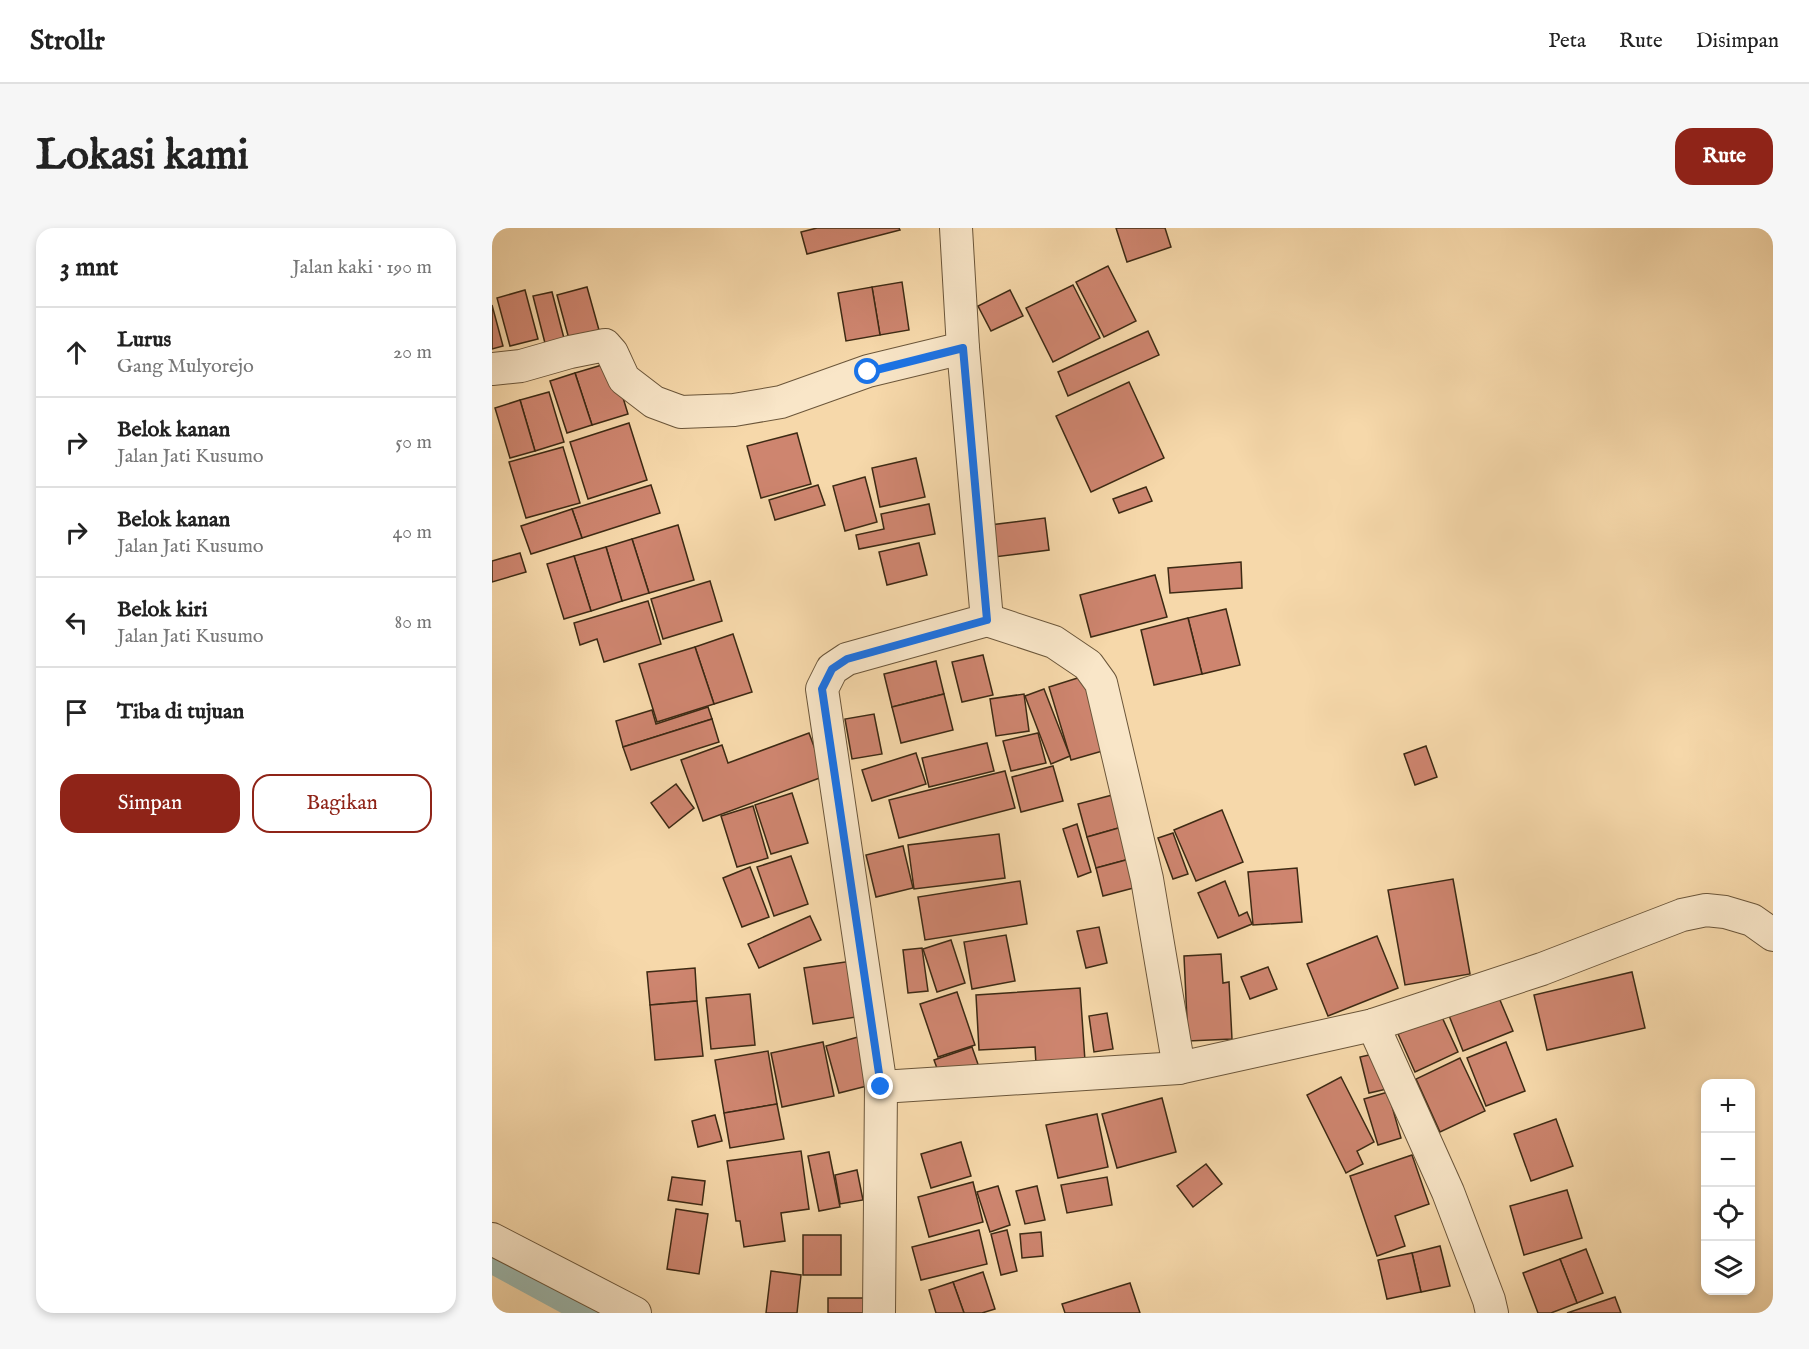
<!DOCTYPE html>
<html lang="id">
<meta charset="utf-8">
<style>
body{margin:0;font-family:"IM FELL English",serif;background:#f6f6f6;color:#222}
.controls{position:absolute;right:18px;bottom:18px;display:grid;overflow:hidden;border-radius:12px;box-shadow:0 3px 9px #0003}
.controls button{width:54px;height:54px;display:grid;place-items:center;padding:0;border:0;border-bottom:2px solid #e0e0e0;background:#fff;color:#222;font:30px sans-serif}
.stop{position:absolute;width:18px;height:18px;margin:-14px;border:4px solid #1a73e8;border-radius:50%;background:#fff}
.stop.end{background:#1a73e8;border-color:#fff;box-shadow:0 2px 6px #0008}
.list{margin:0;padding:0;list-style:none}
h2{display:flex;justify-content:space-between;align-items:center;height:78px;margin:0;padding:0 24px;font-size:26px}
h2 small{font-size:20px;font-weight:400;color:#767676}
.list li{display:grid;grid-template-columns:39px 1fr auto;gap:18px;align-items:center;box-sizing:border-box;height:90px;padding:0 24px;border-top:2px solid #e0e0e0}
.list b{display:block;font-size:22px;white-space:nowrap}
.list p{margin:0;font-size:20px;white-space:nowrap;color:#767676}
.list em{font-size:20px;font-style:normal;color:#767676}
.actions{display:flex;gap:12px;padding:18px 24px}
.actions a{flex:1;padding:14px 0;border:2px solid #8f2418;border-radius:18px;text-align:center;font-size:21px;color:#8f2418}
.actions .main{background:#8f2418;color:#fff}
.icon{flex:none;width:33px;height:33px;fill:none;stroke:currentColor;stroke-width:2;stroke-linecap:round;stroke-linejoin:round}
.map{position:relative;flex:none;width:1281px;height:1085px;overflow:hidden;border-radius:18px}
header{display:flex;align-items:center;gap:36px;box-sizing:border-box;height:84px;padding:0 30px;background:#fff;border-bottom:2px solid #e0e0e0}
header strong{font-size:28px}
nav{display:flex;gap:33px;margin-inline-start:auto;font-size:21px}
.intro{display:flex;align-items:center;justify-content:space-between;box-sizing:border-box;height:144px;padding:0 36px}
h1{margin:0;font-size:42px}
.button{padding:15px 27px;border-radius:18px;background:#8f2418;color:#fff;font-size:21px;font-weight:700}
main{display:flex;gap:36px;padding:0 36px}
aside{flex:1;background:#fff;border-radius:18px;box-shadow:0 3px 9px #0003}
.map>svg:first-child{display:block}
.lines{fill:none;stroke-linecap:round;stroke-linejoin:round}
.canal{stroke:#9db9af;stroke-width:34}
.building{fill:#ce856f;stroke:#3d2a14;stroke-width:1.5}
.street-casing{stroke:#6b563a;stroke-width:34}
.street{stroke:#f9e6c8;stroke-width:32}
.route{stroke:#1a73e8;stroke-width:8}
</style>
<header>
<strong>Strollr</strong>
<nav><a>Peta</a><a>Rute</a><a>Disimpan</a></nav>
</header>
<div class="intro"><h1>Lokasi kami</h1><a class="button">Rute</a></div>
<main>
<aside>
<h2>3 mnt<small>Jalan kaki · 190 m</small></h2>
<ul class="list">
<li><svg class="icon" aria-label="ahead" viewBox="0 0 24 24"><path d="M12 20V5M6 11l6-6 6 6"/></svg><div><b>Lurus</b><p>Gang Mulyorejo</p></div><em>20 m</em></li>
<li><svg class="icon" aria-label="right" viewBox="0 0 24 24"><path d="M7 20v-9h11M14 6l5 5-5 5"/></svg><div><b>Belok kanan</b><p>Jalan Jati Kusumo</p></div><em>50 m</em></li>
<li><svg class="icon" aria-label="right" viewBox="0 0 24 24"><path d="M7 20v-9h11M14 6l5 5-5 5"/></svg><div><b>Belok kanan</b><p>Jalan Jati Kusumo</p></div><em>40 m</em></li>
<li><svg class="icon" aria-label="left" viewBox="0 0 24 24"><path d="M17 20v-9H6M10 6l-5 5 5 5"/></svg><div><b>Belok kiri</b><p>Jalan Jati Kusumo</p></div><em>80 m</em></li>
<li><svg class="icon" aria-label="arrive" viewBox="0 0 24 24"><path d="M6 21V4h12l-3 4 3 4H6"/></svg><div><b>Tiba di tujuan</b></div></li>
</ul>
<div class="actions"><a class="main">Simpan</a><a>Bagikan</a></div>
</aside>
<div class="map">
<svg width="1281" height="1085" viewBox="0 0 1281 1085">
<rect width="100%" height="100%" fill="#f6d8aa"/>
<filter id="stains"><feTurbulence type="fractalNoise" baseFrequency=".00333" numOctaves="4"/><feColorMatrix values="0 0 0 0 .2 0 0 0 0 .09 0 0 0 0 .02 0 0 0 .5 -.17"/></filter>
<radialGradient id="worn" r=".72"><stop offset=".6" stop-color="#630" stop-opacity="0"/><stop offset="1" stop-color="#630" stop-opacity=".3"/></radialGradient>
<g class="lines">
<polyline class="canal" points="0,1028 105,1085"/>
</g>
<g class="building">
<polygon points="325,0 407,0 408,2 315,26 309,4"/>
<polygon points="624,0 673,0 679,19 635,34"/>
<polygon points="616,38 644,93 612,109 584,54"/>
<polygon points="410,54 417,102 388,107 380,59"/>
<polygon points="581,57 608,110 561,134 534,80"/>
<polygon points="95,59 107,102 77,111 65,67"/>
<polygon points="380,59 388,107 354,113 346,65"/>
<polygon points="33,62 46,111 18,118 5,70"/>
<polygon points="518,62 531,88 499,103 486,78"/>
<polygon points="60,64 74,118 55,123 41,68"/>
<polygon points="0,77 11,118 0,121"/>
<polygon points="656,103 667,127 576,168 566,144"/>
<polygon points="120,134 136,186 100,197 83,145"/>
<polygon points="83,145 100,197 75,205 58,153"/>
<polygon points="637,154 672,230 599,264 564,188"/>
<polygon points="57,164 72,214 43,223 28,172"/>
<polygon points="28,172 43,223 18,230 3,180"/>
<polygon points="137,195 155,252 96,271 78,214"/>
<polygon points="305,205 319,256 269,270 255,218"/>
<polygon points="71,219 88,275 34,290 17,234"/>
<polygon points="424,230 433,269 388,279 380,240"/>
<polygon points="373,249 385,294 353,303 341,258"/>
<polygon points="159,257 168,285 90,310 80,281"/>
<polygon points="326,257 333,277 283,292 277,272"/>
<polygon points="654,259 660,273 627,285 621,271"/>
<polygon points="437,276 443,306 367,321 364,307 392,301 389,286"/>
<polygon points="80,281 90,310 39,326 29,298"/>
<polygon points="553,290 557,322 502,329 498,297"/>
<polygon points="186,297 202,352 157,365 140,311"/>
<polygon points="140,311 157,365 130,373 114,319"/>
<polygon points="427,315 435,347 395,357 387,324"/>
<polygon points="114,319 130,373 99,383 82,328"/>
<polygon points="28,325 34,344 0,354 0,333"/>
<polygon points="82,328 99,383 72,391 55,336"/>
<polygon points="749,334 750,360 678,365 676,340"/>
<polygon points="663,347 675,389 599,409 588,367"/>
<polygon points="218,353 230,393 171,411 159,371"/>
<polygon points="156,373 169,416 112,434 105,411 88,417 82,395"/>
<polygon points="734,381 748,437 710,446 696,390"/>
<polygon points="696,390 710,446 662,457 649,402"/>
<polygon points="241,406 260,464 222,476 203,419"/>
<polygon points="203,419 222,476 165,494 147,436"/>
<polygon points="491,427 501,467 470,474 460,434"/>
<polygon points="444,433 452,466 400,479 392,446"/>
<polygon points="592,448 614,522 579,532 557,459"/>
<polygon points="552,461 578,528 559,536 533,468"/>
<polygon points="452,466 461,502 409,515 400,479"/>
<polygon points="532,466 537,503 504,508 498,471"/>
<polygon points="216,479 220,491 131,519 124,493 160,482 164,496"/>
<polygon points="382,486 390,526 360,531 353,491"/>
<polygon points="220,491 227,514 139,542 131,519"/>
<polygon points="317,505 333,548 211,593 189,532 230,517 236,535"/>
<polygon points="546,505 554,535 519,543 511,513"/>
<polygon points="495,515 502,543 437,559 430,530"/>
<polygon points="934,518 945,549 923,557 912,526"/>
<polygon points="424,525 434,556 380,573 370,542"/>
<polygon points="561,538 571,573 529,584 520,549"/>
<polygon points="513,543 523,580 407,610 397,572"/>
<polygon points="184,556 202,580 177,600 159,575"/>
<polygon points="300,565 316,615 279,626 263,577"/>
<polygon points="628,565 637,597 595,609 586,576"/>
<polygon points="261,578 276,630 245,639 229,588"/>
<polygon points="730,582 751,634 704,653 682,602"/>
<polygon points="585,596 599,644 586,649 571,601"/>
<polygon points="637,597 645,629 604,640 595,609"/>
<polygon points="681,605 696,646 681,651 666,610"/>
<polygon points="507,606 513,650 422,661 416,617"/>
<polygon points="411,618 421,660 384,669 374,627"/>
<polygon points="299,628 316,676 282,688 265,639"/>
<polygon points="645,629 653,657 611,668 604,640"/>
<polygon points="258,639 277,689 250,699 231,650"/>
<polygon points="805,640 810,694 761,697 756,644"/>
<polygon points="961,651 978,746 913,757 896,662"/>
<polygon points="528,653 535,696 433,712 426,669"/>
<polygon points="733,653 747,688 755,684 760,696 726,710 706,665"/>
<polygon points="318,688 329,712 267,740 256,716"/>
<polygon points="607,699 615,735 594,740 585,703"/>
<polygon points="514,707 523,753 480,761 472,714"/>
<polygon points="885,708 906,760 836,788 815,736"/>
<polygon points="459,712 473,755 445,764 431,721"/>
<polygon points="430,720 436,763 416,765 411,722"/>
<polygon points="729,726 731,755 737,754 740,811 696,813 692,728"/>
<polygon points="367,732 376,787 321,796 312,740"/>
<polygon points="776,739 785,761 758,771 749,749"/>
<polygon points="203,740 205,773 158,777 155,744"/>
<polygon points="1140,744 1153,800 1055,822 1042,767"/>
<polygon points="588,760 593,833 544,836 543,819 487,822 484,767"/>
<polygon points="465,764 483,817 446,829 428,776"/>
<polygon points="1005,765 1021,803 971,823 956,785"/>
<polygon points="258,766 263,817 219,821 214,770"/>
<polygon points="205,773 211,828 163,832 158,777"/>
<polygon points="615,785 621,821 602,824 597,788"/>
<polygon points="949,787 966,824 923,844 906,806"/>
<polygon points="366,809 379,857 347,865 334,818"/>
<polygon points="331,814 342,868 290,879 279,825"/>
<polygon points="1014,814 1033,863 994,878 975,830"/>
<polygon points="480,819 488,842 450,854 442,832"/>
<polygon points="276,823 285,876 232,885 223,832"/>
<polygon points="886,825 895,861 877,865 868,829"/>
<polygon points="968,830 993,883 948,904 924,851"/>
<polygon points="849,849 882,914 865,923 871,936 854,945 815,867"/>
<polygon points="896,864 909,910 886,917 872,871"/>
<polygon points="670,870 684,924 625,940 610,886"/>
<polygon points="285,876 292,911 238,920 232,885"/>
<polygon points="605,886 616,939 566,950 554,897"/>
<polygon points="223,887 230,913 206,919 200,893"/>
<polygon points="1064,891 1081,938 1039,953 1022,906"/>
<polygon points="469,914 479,948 439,960 429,926"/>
<polygon points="309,923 317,981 289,985 293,1013 252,1019 248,993 244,993 235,933"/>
<polygon points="337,924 348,979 327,983 316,928"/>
<polygon points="920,927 937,976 903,988 913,1018 885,1028 858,948"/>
<polygon points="714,936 730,956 701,979 685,958"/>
<polygon points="365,942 371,972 348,976 343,947"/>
<polygon points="180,949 213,953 210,977 176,972"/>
<polygon points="615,949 620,977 575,985 569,957"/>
<polygon points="481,954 491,994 437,1009 426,969"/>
<polygon points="506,958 518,997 498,1004 485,964"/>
<polygon points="545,958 553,992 533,996 524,963"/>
<polygon points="1075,962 1090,1010 1032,1027 1018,978"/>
<polygon points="184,981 216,986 207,1046 175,1041"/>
<polygon points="487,1002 495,1036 429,1052 420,1019"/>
<polygon points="515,1002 525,1043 509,1047 499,1006"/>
<polygon points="549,1004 551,1028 530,1030 528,1006"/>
<rect x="311" y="1007" width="38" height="40"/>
<polygon points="948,1018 958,1058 929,1064 920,1025"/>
<polygon points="1094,1021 1111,1065 1085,1075 1068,1031"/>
<polygon points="920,1025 929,1064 895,1071 886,1032"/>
<polygon points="1068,1031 1085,1075 1059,1085 1046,1085 1031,1045"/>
<polygon points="279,1043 309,1047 305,1085 274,1085"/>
<polygon points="491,1044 503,1081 490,1085 472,1085 461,1054"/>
<polygon points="461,1054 472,1085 444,1085 437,1062"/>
<polygon points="638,1055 648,1085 573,1085 570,1076"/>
<polygon points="1123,1069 1129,1085 1075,1085"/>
<rect x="336" y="1070" width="40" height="15"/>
</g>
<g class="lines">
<g class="street-casing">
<g id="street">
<polyline points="0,141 29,138 78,124 113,117 120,125 132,151 162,174 189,184 242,182 289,174 376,143 471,120"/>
<polyline points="495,392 562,414 596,437 609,455 655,651 687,840"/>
<polyline points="881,797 956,964 997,1072 1000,1085"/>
<polyline points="389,859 687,840 881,797 1050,741 1190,687 1214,682 1233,684 1260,692 1281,707"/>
<polyline points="0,1011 143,1085"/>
<polyline points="387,1085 389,859 330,461 340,441 355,431 495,392 471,120 464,0"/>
</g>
</g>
<use href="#street" class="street"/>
</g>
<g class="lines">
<polyline class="route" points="376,144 471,120 495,392 355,431 340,441 330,461 389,859"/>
</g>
<rect width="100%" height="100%" filter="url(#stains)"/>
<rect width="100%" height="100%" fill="url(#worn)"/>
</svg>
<div class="controls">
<button>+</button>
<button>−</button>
<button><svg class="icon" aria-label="locate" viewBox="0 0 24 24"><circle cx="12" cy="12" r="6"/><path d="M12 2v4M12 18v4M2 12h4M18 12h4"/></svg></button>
<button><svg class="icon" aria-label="layers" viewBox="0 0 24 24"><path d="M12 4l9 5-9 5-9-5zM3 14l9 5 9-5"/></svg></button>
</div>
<div class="stop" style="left:376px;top:144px"></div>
<div class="stop end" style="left:389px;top:859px"></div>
</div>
</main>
